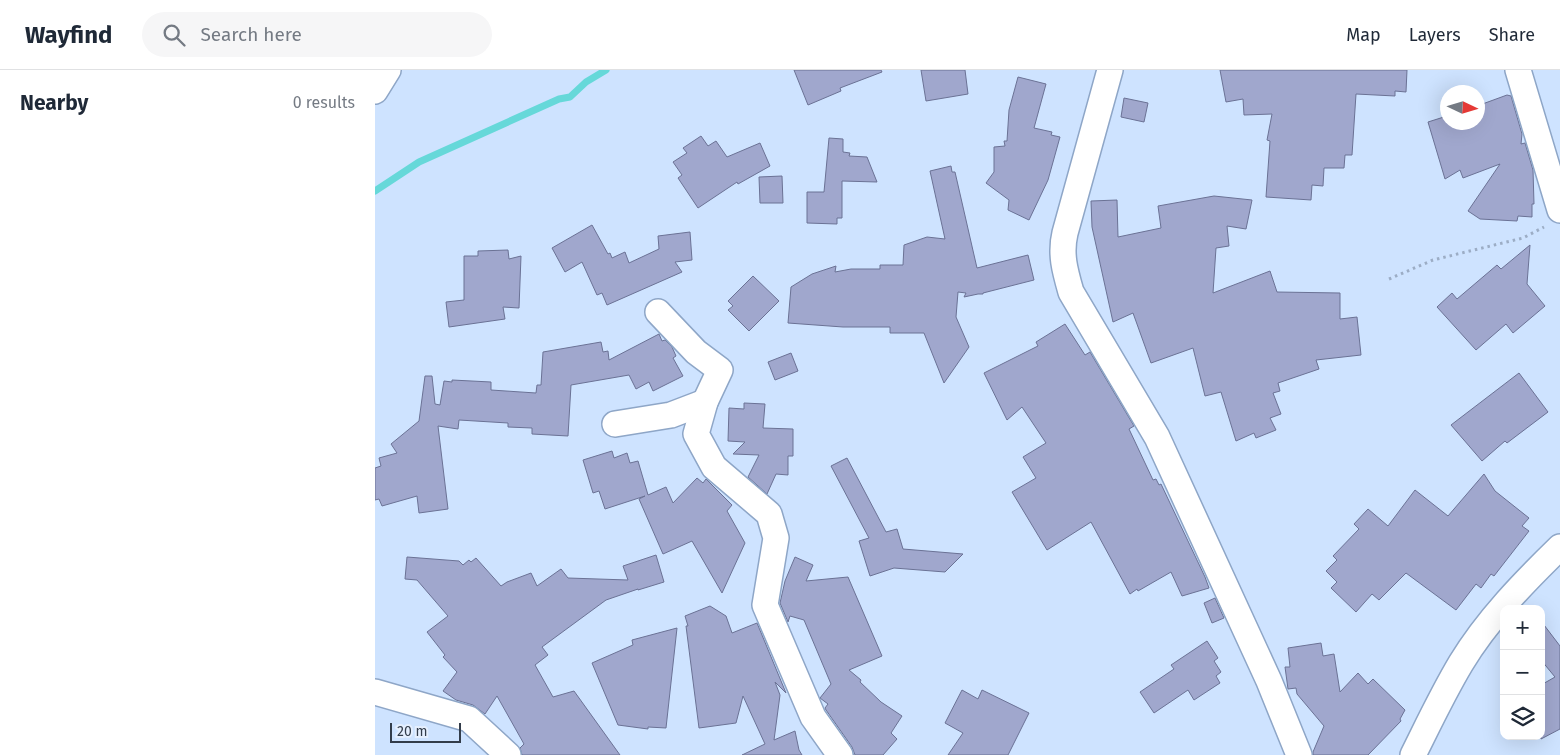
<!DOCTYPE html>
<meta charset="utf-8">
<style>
body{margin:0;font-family:"Fira Sans",sans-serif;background:#f6f6f7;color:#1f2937}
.controls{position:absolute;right:15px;bottom:15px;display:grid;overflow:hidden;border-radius:10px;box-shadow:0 5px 20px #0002}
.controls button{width:45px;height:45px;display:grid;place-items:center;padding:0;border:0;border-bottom:1px solid #e0e1e3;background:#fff;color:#1f2937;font:25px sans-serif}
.compass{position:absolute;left:1065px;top:15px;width:45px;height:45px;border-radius:50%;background:#fff;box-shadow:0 5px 20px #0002;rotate:94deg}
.scale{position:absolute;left:15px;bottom:12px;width:71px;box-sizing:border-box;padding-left:5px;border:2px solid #323c4a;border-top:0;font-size:14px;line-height:18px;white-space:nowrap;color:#323c4a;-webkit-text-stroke:4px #e5effe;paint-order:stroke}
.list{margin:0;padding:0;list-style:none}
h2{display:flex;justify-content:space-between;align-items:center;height:65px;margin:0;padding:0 20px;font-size:21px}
h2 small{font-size:16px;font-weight:400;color:#747a83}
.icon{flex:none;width:28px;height:28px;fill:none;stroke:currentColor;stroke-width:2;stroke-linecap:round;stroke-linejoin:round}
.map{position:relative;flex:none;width:1185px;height:685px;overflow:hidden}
header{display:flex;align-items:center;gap:30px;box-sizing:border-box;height:70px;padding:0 25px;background:#fff;border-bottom:1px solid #e0e1e3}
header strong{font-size:24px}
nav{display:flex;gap:28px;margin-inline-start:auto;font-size:18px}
.search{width:350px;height:45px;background:#f6f6f7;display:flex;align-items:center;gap:12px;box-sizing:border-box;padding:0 18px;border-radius:28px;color:#747a83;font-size:19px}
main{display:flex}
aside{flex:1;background:#fff}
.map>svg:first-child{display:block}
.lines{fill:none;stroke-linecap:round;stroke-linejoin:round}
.stream{stroke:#66d8d9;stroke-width:7}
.building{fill:#a0a7cd;stroke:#6b7295}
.street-casing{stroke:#8ea6c7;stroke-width:28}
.path{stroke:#9cadc5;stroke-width:3;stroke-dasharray:2.5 4;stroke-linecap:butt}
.street{stroke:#fff;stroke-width:25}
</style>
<header>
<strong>Wayfind</strong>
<div class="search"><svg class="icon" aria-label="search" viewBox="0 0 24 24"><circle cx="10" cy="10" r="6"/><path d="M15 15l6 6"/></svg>Search here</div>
<nav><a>Map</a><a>Layers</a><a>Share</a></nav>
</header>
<main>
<aside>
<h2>Nearby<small>0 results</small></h2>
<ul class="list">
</ul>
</aside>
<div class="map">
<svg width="1185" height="685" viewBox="0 0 1185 685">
<rect width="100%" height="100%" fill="#cee3ff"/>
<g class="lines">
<polyline class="stream" points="0,121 44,92 184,29 195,27 211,12 231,0"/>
</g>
<g class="building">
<polygon points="419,0 506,0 507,2 465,18 466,21 433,35"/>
<polygon points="546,0 590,0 593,24 551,31"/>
<polygon points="845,0 1032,0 1031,22 1020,21 1020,26 981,24 977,85 970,85 969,98 949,98 948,116 937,115 936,130 891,127 895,71 892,70 897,44 869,45 868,29 851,32"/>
<polygon points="643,7 671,14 659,58 677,62 676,65 685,67 673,110 654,150 633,140 634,130 611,113 619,102 619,77 630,76 629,71 632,71 634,40"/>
<polygon points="1132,25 1136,26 1147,64 1146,74 1150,73 1158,100 1159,134 1157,134 1157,147 1143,146 1142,151 1105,149 1093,141 1125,94 1088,108 1085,100 1070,109 1053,52 1072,46 1072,52 1102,52 1102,36"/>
<polygon points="749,28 773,33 769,52 746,47"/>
<polygon points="326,66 333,76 341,71 352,87 385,73 395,96 363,114 362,112 323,138 303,108 307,105 298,92 312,83 308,78"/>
<polygon points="454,68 468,69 468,82 475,83 474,86 492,87 502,112 467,111 467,148 462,148 462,154 432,153 432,122 449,122"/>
<polygon points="576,96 577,102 580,102 602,198 653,185 659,210 608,223 608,224 603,224 589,227 591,223 583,222 581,247 594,277 569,313 549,263 515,263 515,257 468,257 413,253 416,217 437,204 461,196 460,202 476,199 505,199 505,195 528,195 529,175 552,167 570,169 555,101"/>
<polygon points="407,106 408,133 385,133 384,107"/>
<polygon points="839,126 877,130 871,159 852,156 854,176 841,178 838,223 895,201 902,222 965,223 965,249 982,247 986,285 941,290 944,299 903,313 905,321 898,323 906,344 895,348 901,360 881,368 879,363 861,371 846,322 830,326 818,278 776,293 758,243 738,252 717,157 716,131 742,130 743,167 786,158 783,136"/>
<polygon points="217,155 233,184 235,183 237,188 250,182 254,193 284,179 283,166 315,162 317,190 300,192 307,202 232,235 227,223 222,225 207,192 190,202 177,178"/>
<polygon points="1155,175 1152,214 1170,236 1138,263 1131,254 1101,280 1062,237 1077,223 1082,229 1122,195 1126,199"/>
<polygon points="133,180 134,189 146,186 144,238 128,237 130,249 74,257 71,232 89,230 89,186 103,186 103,181"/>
<polygon points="378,206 404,231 374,261 353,240 358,236 353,231"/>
<polygon points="690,254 710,285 715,282 759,356 754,359 778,410 781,409 784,415 786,414 830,507 834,518 807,526 796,502 763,521 762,519 755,524 716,452 672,480 637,422 661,408 648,387 671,373 647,337 632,350 609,303 663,276 661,272"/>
<polygon points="284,264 287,271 290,270 297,277 301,286 298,288 308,306 278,321 274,312 261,319 254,305 196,315 193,366 157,364 157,358 133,357 133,353 84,350 83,359 63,356 73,439 44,443 42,426 7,436 4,429 0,430 0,398 6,396 4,388 22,383 16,374 44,351 50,306 57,306 60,334 65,335 69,311 77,312 77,310 116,312 116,320 161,323 162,315 166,315 168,282 226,272 228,282 233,281 234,290"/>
<polygon points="416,283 423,301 400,310 393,292"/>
<polygon points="1144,303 1173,342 1132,373 1130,371 1107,391 1076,355"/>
<polygon points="369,333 390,334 388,358 418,359 418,386 413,386 413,405 401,404 392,424 373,407 384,385 358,384 370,372 353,371 354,338 369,339"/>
<polygon points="237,381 239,388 252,383 255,393 263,391 273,425 291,417 298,433 322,408 328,413 331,409 357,435 352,441 370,473 347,523 317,471 288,484 264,429 270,426 230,439 224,421 218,423 208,390"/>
<polygon points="472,388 511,462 522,459 528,479 588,484 570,502 519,498 495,506 484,471 494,468 456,396"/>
<polygon points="1109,404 1120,421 1154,448 1147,456 1154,461 1119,506 1116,504 1106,518 1101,514 1081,540 1031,503 1004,530 997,524 981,542 956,518 962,512 951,501 962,490 958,486 984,459 979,454 993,439 1013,456 1040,420 1073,446"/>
<polygon points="281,485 289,512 263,520 263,519 231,530 167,577 173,585 160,595 178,627 199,621 245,685 147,685 145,678 149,674 122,626 110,644 98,635 81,630 68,621 82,602 68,587 70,585 52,562 73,546 42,510 30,509 32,487 84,491 88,495 94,490 96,492 101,488 126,516 132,512 156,503 162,516 186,499 193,508 253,510 248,496"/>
<polygon points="420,487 438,495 431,511 473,507 507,586 474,600 486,610 485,612 506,632 527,646 516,663 522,669 508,685 480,685 477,677 451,640 450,638 453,634 445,628 456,614 429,550 415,546 413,552 405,533 410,511"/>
<polygon points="840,528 849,548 837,553 829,533"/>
<polygon points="335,536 351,546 357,563 382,553 411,623 400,612 405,625 399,670 420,661 424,680 427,685 367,685 390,674 368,626 361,653 324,658 311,556 313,556 310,546"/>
<polygon points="1166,551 1185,576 1185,659 1166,669 1166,615 1180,607 1166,590"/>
<polygon points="302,558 291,658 273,657 273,659 243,655 217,593 258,575 257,570"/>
<polygon points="832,571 843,588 839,591 846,602 841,606 845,613 819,630 813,620 779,643 765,622 799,599 796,595"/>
<polygon points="946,573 948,586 959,584 965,622 983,603 993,614 998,609 1030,640 1025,649 1026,651 993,685 938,685 938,682 949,656 922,624 921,618 913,619 910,597 915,597 913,578"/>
<polygon points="587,620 603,629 607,620 654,643 633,685 573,685 588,663 570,653"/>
</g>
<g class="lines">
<g class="street-casing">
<g id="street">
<path d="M735 0 690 163C685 184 690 201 696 222L782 367 894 611 924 685"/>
<polyline points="1143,0 1185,140"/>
<polyline points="0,21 13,0"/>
<polyline points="283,242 321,282 345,300 330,332 321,364 339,397 394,444 401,468 390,535 438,647 465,685"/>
<polyline points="240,354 296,345 330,332"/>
<polyline points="0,622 94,649 133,685"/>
<path d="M1038 685C1053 655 1068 623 1086 593 1112 550 1149 512 1185 477"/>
</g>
</g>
<polyline class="path" points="1014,209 1058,190 1148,168 1169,157"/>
<use href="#street" class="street"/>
</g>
</svg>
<div class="controls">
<button>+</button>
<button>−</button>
<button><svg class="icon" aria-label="layers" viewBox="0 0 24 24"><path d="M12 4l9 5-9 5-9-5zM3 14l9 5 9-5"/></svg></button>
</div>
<svg class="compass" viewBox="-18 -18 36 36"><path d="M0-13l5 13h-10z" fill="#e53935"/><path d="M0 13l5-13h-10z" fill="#747a83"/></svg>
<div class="scale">20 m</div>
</div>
</main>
